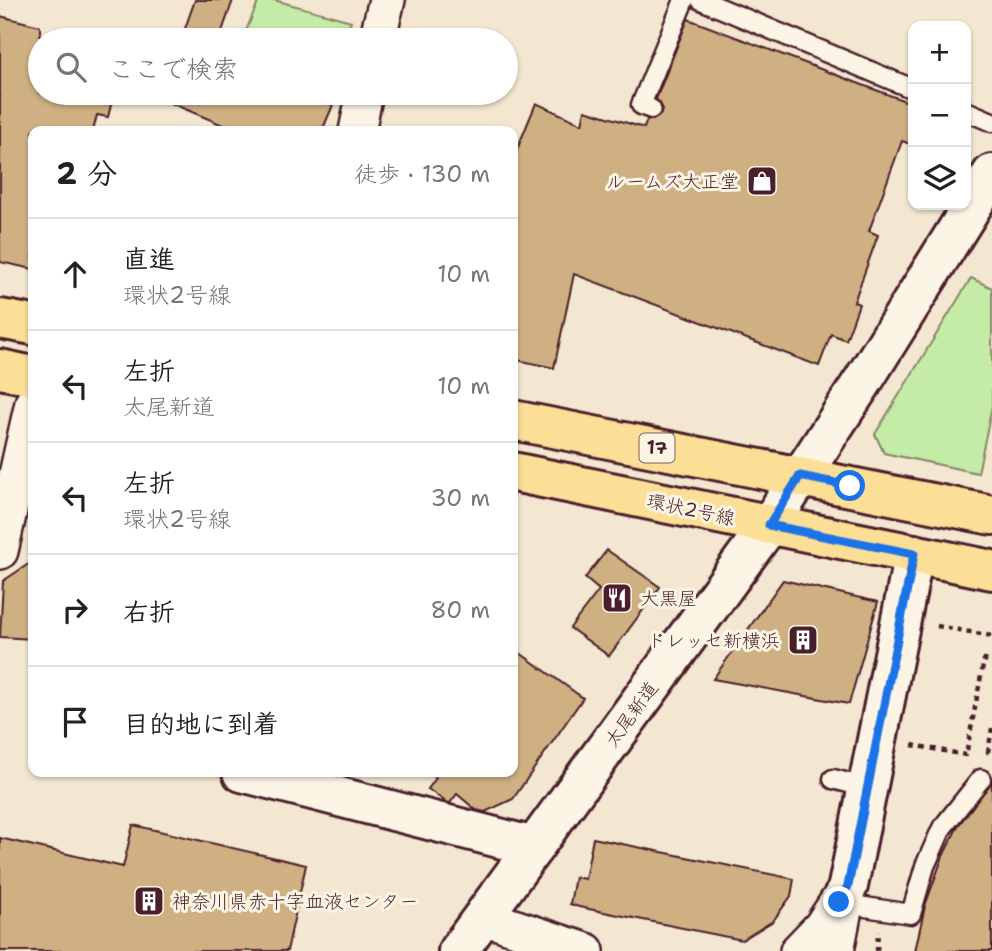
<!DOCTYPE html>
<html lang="ja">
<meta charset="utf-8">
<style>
body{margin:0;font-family:"Shantell Sans","Klee One",sans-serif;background:#f6f6f6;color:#222}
.controls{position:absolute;right:21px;top:21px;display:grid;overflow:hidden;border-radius:14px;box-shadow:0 2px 5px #0004}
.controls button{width:63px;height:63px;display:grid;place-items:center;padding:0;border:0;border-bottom:2px solid #e0e0e0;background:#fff;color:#222;font:35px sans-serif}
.stop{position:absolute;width:21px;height:21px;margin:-16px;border:5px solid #1a73e8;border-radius:50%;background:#fff}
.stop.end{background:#1a73e8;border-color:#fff;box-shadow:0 2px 7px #0008}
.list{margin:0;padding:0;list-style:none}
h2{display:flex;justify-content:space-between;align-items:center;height:91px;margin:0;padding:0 28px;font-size:30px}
h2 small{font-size:23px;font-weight:400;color:#767676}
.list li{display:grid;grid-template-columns:46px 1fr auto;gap:21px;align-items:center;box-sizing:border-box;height:112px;padding:0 28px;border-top:2px solid #e0e0e0}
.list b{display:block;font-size:26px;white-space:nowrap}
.list p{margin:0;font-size:23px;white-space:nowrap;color:#767676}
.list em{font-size:23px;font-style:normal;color:#767676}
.icon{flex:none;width:38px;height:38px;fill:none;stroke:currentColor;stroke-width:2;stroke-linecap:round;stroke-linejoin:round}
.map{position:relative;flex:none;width:992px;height:951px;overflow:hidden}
.search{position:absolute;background:#fff;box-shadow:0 2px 5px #0004;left:28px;top:28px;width:490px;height:77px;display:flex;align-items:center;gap:18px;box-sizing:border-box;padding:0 24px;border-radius:38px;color:#767676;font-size:26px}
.panel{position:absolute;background:#fff;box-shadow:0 2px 5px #0004;left:28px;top:126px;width:490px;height:651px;border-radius:14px}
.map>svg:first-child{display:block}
.green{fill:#c5eca6;stroke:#888668;stroke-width:2}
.building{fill:#ceb082;stroke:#4a1f2b;stroke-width:2}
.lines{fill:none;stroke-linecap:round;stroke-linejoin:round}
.service-casing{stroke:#4a1f2b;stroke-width:23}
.minor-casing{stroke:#4a1f2b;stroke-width:40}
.tertiary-casing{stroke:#4a1f2b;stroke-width:44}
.primary-casing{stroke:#4a1f2b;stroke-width:44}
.path{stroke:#4a1f2b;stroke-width:4.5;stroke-dasharray:5 5;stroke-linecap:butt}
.service{stroke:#fcf5e5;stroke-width:18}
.minor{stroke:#fcf5e5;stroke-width:35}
.tertiary{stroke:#fcf5e5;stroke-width:38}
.primary{stroke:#fbdf96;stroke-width:38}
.route{stroke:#1a73e8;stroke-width:9}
.labels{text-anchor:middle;stroke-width:6;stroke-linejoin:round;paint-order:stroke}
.shield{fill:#fcf5e5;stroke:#7f5f63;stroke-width:2}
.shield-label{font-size:18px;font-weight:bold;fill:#4a1f2b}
.poi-label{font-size:19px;fill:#4a1f2b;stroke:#fcf5e5;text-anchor:end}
.street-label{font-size:19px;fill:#4a1f2b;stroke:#fcf5e5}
</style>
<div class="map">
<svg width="992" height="951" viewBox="0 0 992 951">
<rect width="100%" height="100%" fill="#f3e7d1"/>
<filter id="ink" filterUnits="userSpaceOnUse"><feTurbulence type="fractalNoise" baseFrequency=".0143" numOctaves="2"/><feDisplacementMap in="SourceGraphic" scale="14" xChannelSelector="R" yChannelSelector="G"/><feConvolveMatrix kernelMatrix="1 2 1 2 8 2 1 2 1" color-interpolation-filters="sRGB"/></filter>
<g filter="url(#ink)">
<g class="green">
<polygon points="259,0 274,0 351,21 344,40 242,40"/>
<polygon points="971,278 992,288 992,406 978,473 884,453 875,434"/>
</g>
<g class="building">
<polygon points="195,0 233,0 219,40 181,40"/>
<polygon points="0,16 40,26 40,93 114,93 108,117 97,115 93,131 33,131 33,269 0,262"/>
<polygon points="688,19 913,104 913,145 902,141 869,231 878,235 854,302 859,304 846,340 831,334 819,366 574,274 554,368 513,359 513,159 536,103 582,124 585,110 644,128 647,120 653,120 661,114 662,107 656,99"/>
<polygon points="147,93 305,93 333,105 322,131 237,131"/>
<polygon points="607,550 660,587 609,656 570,628 599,590 585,578"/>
<polygon points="33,561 33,639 0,637 3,581"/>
<polygon points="783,580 878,602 849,704 713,679"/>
<polygon points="513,648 583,698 513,799 485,812 476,810 457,794 450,803 446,802 428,789 436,778 428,772 513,772"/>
<polygon points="992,781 992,951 915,951 925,906 943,856 958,826"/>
<polygon points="133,825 306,865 287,951 0,951 0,838 123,867"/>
<polygon points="593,838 794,879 791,896 773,921 742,940 579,907 570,904 575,877 585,879"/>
</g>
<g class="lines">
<g class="service-casing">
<g id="service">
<polyline points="701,0 913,89"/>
<polyline points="651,109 641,105 684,0"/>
<polyline points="966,111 992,122"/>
<polyline points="833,779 868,788"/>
<polyline points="839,903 911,914 925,866 942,828 981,779"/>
</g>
</g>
<g class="minor-casing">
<g id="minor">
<polyline points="377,40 387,0"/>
<polyline points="357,131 365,93"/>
<polyline points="0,551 33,403"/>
<polyline points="483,917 586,951"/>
<polyline points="798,951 822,926 848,886"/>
<polyline points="836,951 846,899"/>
</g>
</g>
<g class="tertiary-casing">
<g id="tertiary">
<polyline points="242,772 534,847"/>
<polyline points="848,886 914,554"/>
<polyline points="458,951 769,525 863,381 992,174"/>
</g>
</g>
<g class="primary-casing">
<g id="primary">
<polyline points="0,319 33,325"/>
<polyline points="0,369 33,376"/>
<polyline points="513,420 992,515"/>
<polyline points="513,472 992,570"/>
</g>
</g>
<g class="path">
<polyline points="937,626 992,636"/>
<polyline points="992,728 988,752 992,753"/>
<polyline points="912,745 966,755 984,660 992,661"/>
<polyline points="877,951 878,931"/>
</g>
<use href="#service" class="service"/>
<use href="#minor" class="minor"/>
<use href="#tertiary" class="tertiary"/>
<use href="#primary" class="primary"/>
</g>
</g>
<g class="lines" filter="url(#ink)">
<polyline class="route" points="839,902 848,886 914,554 769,525 800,476 850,486"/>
</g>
<defs>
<g id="shop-square" transform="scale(1.575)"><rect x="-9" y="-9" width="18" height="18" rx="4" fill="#4a1f2b" stroke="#fcf5e5"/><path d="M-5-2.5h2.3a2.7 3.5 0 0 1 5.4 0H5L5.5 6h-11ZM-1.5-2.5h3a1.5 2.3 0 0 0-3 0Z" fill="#fff"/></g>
<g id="restaurant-square" transform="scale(1.575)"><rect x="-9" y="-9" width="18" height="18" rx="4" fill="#4a1f2b" stroke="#fcf5e5"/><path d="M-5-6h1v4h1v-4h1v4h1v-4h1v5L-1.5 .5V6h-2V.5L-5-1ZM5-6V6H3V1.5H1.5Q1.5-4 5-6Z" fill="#fff"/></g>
<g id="building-square" transform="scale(1.575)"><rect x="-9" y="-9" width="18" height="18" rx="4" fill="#4a1f2b" stroke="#fcf5e5"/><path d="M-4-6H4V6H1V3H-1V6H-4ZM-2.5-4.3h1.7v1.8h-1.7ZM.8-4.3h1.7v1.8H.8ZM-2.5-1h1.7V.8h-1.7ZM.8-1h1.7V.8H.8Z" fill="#fff"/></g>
</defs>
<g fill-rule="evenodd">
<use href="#shop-square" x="762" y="181"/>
<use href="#restaurant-square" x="617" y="598"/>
<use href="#building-square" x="803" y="640"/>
<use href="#building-square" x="149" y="901"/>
</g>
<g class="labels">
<rect class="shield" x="639.5" y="433.5" width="35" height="29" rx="5"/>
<g class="shield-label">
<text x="657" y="454">17</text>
</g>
<g class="poi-label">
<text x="739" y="188">ルームズ大正堂</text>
<text x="640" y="605" text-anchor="start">大黒屋</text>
<text x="780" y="647">ドレッセ新横浜</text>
<text x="172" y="908" text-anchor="start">神奈川県赤十字血液センター</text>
</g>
<g class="street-label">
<text transform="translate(691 509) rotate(12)" y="7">環状2号線</text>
<text transform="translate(631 714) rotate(-54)" y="7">太尾新道</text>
</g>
</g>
</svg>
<div class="controls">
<button>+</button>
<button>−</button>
<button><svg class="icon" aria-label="layers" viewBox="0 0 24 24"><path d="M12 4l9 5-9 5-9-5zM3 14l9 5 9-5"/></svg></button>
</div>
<div class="stop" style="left:850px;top:486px"></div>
<div class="stop end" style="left:839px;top:902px"></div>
<div class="search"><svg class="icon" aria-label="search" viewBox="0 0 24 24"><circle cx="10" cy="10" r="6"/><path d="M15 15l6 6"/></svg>ここで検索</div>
<section class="panel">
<h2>2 分<small>徒歩 · 130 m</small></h2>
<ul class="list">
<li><svg class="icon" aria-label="ahead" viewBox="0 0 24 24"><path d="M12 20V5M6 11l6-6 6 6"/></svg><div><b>直進</b><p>環状2号線</p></div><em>10 m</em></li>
<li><svg class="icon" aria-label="left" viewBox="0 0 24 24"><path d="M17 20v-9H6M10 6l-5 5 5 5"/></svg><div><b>左折</b><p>太尾新道</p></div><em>10 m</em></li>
<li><svg class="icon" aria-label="left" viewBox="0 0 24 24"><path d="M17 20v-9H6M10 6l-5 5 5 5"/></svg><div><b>左折</b><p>環状2号線</p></div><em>30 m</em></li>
<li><svg class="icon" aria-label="right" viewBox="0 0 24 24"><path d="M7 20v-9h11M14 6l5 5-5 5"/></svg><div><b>右折</b></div><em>80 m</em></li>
<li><svg class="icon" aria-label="arrive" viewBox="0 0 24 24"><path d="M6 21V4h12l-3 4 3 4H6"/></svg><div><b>目的地に到着</b></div></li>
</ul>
</section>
</div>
